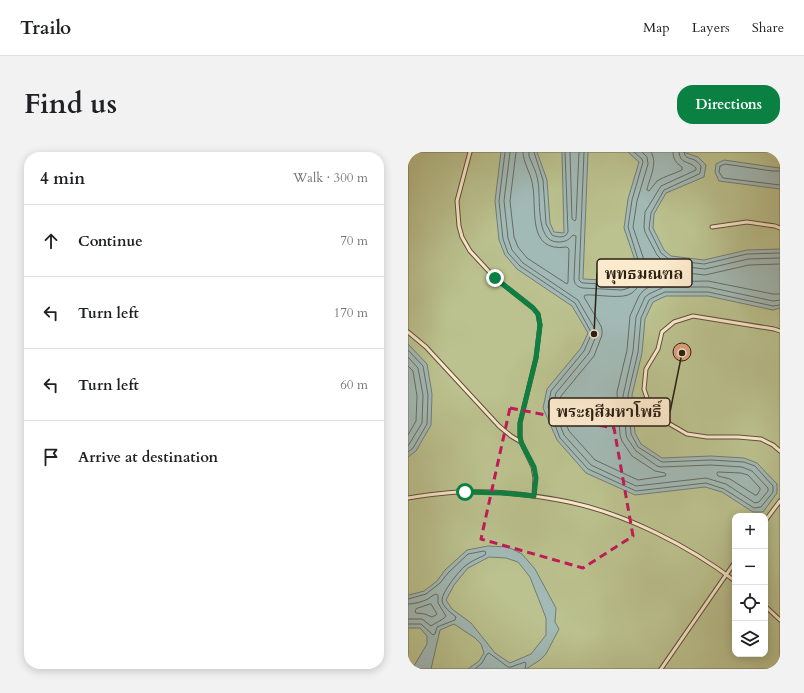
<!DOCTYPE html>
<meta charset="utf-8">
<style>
body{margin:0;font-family:Cardo,"Noto Serif Thai",serif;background:#f2f2f2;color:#202124}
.controls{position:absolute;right:12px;bottom:12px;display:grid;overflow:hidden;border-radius:8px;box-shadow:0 2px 10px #0003}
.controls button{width:36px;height:36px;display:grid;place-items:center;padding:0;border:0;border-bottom:1px solid #e0e0e0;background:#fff;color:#202124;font:20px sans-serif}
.stop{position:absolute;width:12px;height:12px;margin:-9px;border:3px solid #0b8043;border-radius:50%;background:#fff}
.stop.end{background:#0b8043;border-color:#fff;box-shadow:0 1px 4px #0008}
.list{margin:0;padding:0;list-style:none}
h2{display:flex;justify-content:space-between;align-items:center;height:52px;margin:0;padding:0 16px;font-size:17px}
h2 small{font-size:13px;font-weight:400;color:#757577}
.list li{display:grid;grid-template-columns:26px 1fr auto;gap:12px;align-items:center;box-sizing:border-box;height:72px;padding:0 16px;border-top:1px solid #e0e0e0}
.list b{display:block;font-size:15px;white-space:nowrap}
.list em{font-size:13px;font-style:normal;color:#757577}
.icon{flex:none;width:22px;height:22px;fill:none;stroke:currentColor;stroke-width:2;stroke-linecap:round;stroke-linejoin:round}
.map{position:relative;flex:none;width:372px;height:517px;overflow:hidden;border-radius:16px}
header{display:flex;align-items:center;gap:24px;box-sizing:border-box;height:56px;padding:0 20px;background:#fff;border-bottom:1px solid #e0e0e0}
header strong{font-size:19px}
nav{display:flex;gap:22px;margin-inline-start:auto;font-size:14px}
.intro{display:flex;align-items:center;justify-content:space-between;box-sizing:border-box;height:96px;padding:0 24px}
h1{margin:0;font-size:28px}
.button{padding:10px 18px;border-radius:16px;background:#0b8043;color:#fff;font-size:14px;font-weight:700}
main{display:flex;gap:24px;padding:0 24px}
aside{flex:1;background:#fff;border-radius:16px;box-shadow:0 2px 10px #0003}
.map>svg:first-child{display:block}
.green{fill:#bbc28f;stroke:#737052;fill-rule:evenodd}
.water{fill:#a2bab6;stroke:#727c75;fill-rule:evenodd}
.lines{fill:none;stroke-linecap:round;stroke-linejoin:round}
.shore{stroke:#666c65;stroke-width:1}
.building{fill:#dea07a;stroke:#2b1f14}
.service-casing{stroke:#5f4f3c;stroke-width:5}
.service{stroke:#fceacd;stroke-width:3}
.route{stroke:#0b8043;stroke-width:5}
.marked{fill:none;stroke:#c2185b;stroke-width:3;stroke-dasharray:8 5;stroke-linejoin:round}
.leader{fill:none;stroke:#2b1f14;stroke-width:1.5}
.callout-dot{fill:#2b1f14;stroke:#fceacd;stroke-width:1.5}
.callout{fill:#fceacd;stroke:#2b1f14;stroke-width:1.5}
.callout-label{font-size:16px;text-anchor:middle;font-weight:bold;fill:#2b1f14}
</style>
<header>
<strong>Trailo</strong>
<nav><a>Map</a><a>Layers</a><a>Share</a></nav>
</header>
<div class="intro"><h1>Find us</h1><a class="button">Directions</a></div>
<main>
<aside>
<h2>4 min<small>Walk · 300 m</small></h2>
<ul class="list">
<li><svg class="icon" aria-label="ahead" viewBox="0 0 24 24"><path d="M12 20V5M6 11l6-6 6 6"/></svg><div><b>Continue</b></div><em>70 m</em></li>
<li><svg class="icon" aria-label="left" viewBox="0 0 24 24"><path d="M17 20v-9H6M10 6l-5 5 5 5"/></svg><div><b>Turn left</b></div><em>170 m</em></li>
<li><svg class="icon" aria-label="left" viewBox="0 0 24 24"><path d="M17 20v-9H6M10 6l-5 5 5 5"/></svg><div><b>Turn left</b></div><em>60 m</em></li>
<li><svg class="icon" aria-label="arrive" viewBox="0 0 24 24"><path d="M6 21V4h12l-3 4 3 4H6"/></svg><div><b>Arrive at destination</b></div></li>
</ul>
</aside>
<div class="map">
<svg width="372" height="517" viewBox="0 0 372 517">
<rect width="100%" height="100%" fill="#fbdfb2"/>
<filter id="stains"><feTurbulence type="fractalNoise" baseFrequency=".005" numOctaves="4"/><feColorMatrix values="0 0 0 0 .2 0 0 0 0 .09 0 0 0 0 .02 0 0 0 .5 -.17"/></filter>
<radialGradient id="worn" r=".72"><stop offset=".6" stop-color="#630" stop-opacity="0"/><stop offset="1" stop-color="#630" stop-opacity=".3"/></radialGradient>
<path class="green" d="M0 0H372V517H0ZM327 364H357V502H327Z"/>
<g class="water">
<polygon points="93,0 129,0 139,28 142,71 146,80 156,81 154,0 180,0 175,127 215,129 229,114 216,76 220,47 231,10 220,0 275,0 290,5 298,13 296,25 258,41 246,62 245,76 256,98 263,104 296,108 339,98 372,97 372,156 365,158 300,144 258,144 245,150 237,167 234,201 224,243 227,281 233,292 254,306 303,304 336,306 349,311 369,332 369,341 355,360 345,360 314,340 297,335 227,343 178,321 149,288 135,256 139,237 173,196 180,181 164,154 109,117 97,103 91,88 87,49"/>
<polygon points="316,8 364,15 372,16 372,37 311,29 307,20 308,12"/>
<polygon points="0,192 19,212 24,242 23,273 8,299 0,305"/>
<path d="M80 394 100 395 114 402 127 417 148 456 147 470 151 477 138 502 132 508 118 517H60L71 509 76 501 73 492 67 486 46 472 32 478 23 517H7L6 514 19 492V484L12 476H0V443H1L16 439 29 429 37 418 59 398ZM81 405 98 406 110 410 122 425 138 466V483L123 502 102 511 87 501 63 471 44 457 38 448 46 433 60 416Z"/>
</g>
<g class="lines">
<g class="shore">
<polyline points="97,0 91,49 95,87 100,101 112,114 167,151 183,180 183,183 176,199 143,239 140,255 152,286 180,317 228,339 298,331 316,337 346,356 353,355 365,340 365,334 347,314 336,310 303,308 254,310 230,295 223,282 220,243 230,200 233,166 241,148 244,146 257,140 300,140 365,154 372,153"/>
<polyline points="102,0 96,49 100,86 104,98 115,111 170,148 188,179 188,184 181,201 148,241 145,255 156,283 183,313 228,334 298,326 318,332 347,351 351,350 360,339 360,336 344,319 334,315 303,313 253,315 249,314 228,299 219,286 218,282 215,244 225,199 228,165 237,145 241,142 256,135 300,135 365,149 372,148"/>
<path d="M108 0 102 49 106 85 110 95 119 106 159 132 160 130 161 97 159 95C117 101 130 55 124 30 122 20 115 10 115 0"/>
<path d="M121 0V4C124 12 129 21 130 30 133 45 127 89 149 90 156 90 160 89 165 83L168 84 166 126C166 132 169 135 175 136L214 138 221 136 235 120 237 115V111L225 75 229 49 240 12 239 5 234 0"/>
<path d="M126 0 135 28 138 72 144 83C148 85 155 86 158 83L160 80 157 0"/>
<polyline points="162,0 164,67 167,69 168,67 171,0"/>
<polyline points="176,0 171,128 173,130 175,131 214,133 218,132 231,117 232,114 220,75 224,48 235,10 234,7 226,0"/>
<path d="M243 0C250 11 242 25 239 37V38L241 39C244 36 246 32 249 29 257 24 266 22 274 18V15C268 11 265 7 265 0"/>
<path d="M271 0C272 13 281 8 288 16V18L253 34 237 60 236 75 237 80 249 103 257 111 261 113 297 117 340 107 372 106"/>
<path d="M276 0C277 8 283 5 288 9 290 10 291 12 293 14L292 21 291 22 256 38 243 61 241 77 253 101 262 108 296 112 339 102 372 101"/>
<polyline points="372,19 364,19 317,12 312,14 311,20 315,26 372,33"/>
<path d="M372 112 341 113 297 123 259 119 255 117 245 109 243 110C244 119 240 123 235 130 231 133 228 138 224 141 215 148 189 142 177 143L176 145 193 174 194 178V183L186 204 153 244 151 255 161 279 187 308 230 328 257 324 258 323 257 321 247 319 224 304 214 289 212 283 209 240 219 198 222 164 231 144 235 139 239 136 255 130 300 129 365 142H372"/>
<polyline points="0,198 15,214 20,243 19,272 5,296 0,300"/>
<polyline points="0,205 10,216 15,243 14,271 0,294"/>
<polyline points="0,214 5,219 9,244 8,269 0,283"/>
<polygon points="310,320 333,321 340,323 352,336 352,338 349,343 347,343 322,327 310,324 309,322"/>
<path d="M0 447 18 442 32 431 40 421 60 402 76 399 78 400 77 403C71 406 63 409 57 414 51 419 34 440 34 448 34 454 43 461 48 465L47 468 29 475 27 482 25 483 13 472H0"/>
<path d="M0 452C6 452 14 450 20 447 23 445 25 443 28 442L30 443V451L38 464C35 468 27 471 23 474L14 467H0"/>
<polygon points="23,452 29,462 28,463 24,465 17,462 8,461 7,460 8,457"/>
<polyline points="67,517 74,511 79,502 81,501 100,515 103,515 117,510 118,512 117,517"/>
</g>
</g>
<circle class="building" cx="274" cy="200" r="9"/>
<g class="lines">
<g class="service-casing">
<g id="service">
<polyline points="62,0 49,49 51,74 54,85 62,99 87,126 125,156 130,162 132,173 128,206 112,271 112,284 113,290 125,315 127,326 126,344"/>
<polyline points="304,75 339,70 367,74 372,76"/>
<polyline points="372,179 366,177 285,164 266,170 254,180 250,197 238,217 236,237 241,252 260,271 279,282 299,285 330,285 353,287 365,293 372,299"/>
<polyline points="0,180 18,195 91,274 103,284 113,290"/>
<path d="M0 346C19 343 38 340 58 340 92 339 127 343 161 350 218 362 281 394 327 429"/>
<polyline points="357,369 372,349"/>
<polyline points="357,454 372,468"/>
<polyline points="253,517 327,410"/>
</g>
</g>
<use href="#service" class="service"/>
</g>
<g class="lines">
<polyline class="route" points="57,340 94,341 126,344 128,326 126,315 113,290 112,284 112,271 128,206 132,173 130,162 125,156 87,126"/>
</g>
<path class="marked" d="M102 256 206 276 225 384 175 416 73 387Z"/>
<path class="leader" d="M186 182L189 121M274 201L262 260"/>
<g class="callout-dot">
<circle cx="186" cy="182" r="4"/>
<circle cx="274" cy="201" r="4"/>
</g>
<g class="callout">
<rect x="189" y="107" width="95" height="28" rx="4"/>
<rect x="141" y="246" width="121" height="28" rx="4"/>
</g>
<g class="callout-label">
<text x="236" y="127">พุทธมณฑล</text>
<text x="201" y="265">พระฤสีมหาโพธิ์</text>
</g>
<rect width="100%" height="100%" filter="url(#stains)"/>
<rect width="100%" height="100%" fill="url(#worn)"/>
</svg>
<div class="controls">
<button>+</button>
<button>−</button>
<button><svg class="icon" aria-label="locate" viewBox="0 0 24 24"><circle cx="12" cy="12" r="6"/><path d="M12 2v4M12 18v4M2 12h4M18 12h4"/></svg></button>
<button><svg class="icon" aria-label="layers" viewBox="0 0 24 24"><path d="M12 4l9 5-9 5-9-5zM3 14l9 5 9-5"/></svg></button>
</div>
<div class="stop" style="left:57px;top:340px"></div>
<div class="stop end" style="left:87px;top:126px"></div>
</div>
</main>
